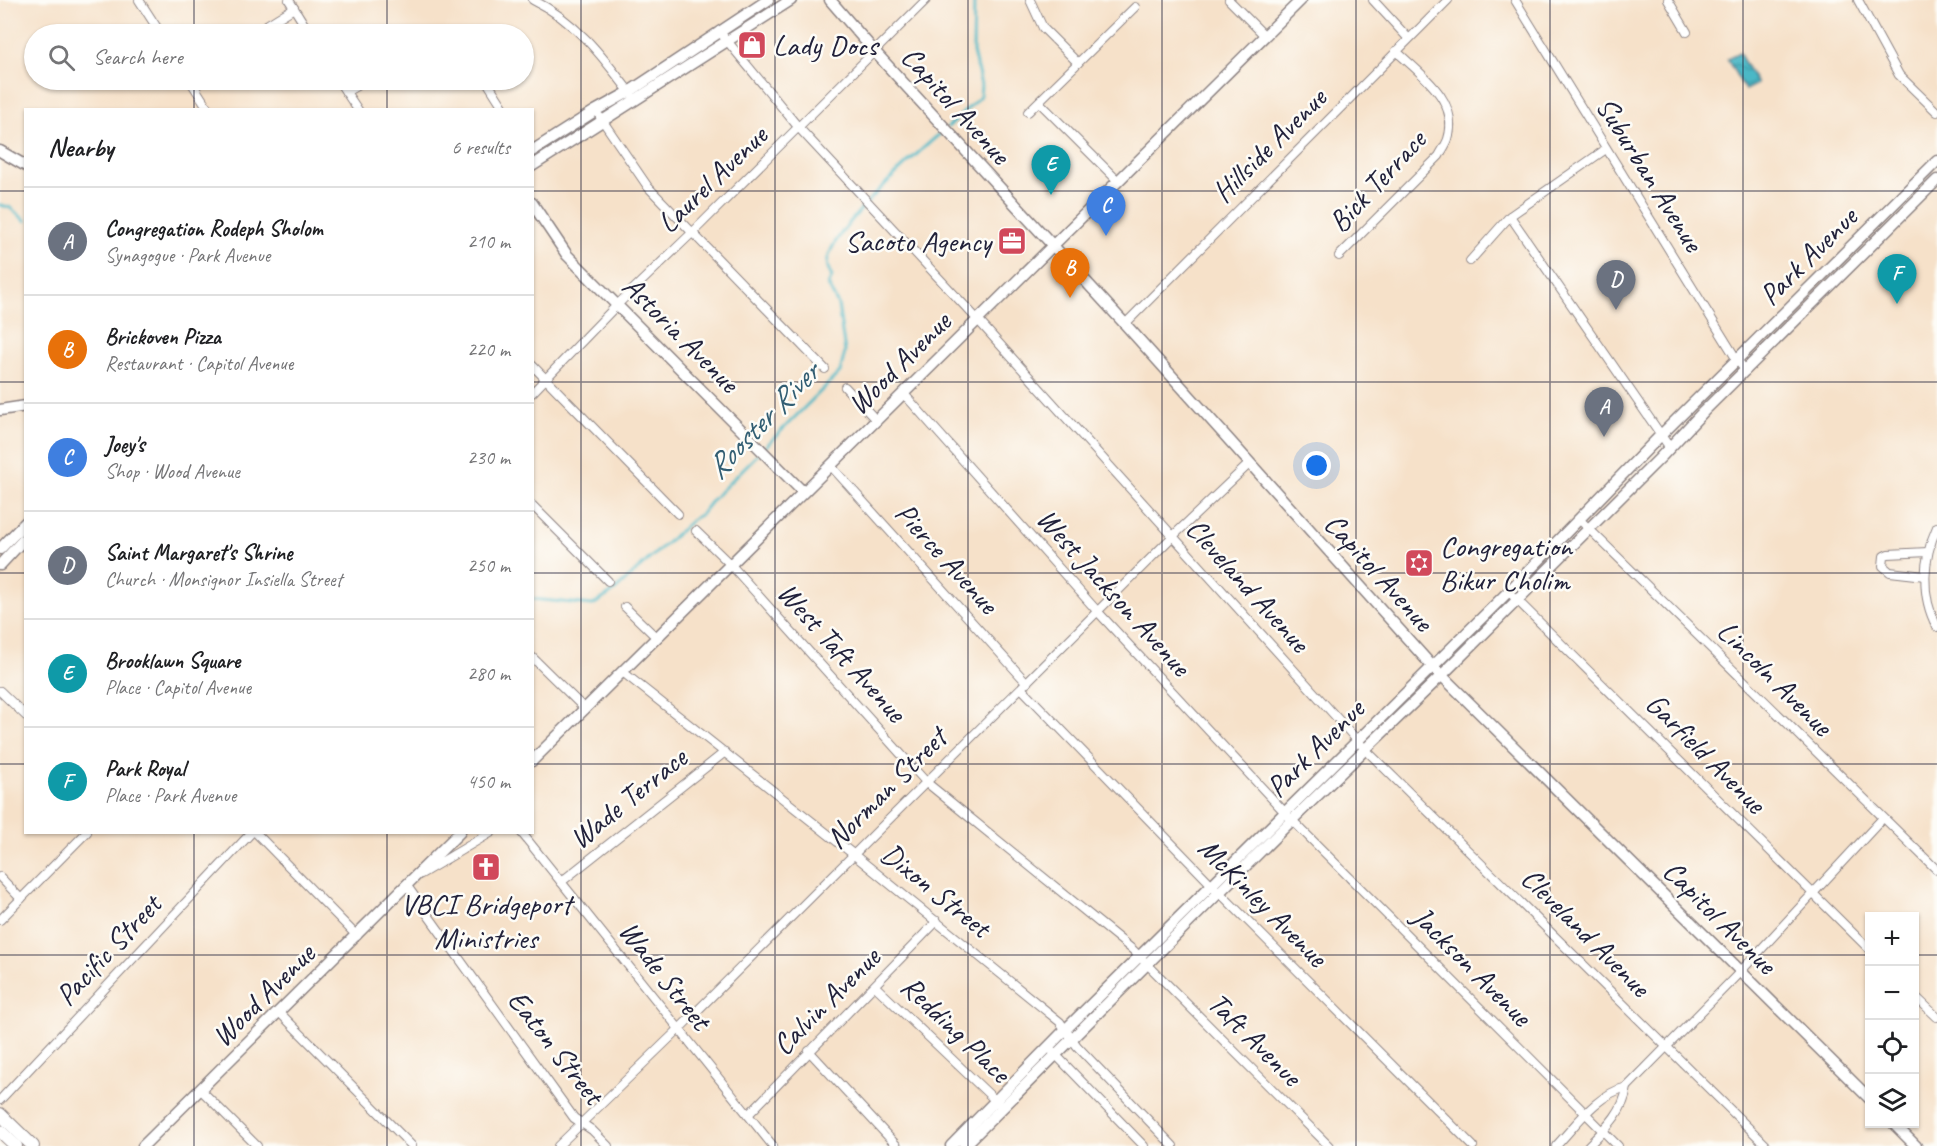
<!DOCTYPE html>
<meta charset="utf-8">
<style>
body{margin:0;font-family:Caveat,sans-serif;background:#f2f2f2;color:#202124}
.controls{position:absolute;right:18px;bottom:18px;display:grid;overflow:hidden;border-radius:0px;box-shadow:0 2px 4px #0004}
.controls button{width:54px;height:54px;display:grid;place-items:center;padding:0;border:0;border-bottom:2px solid #e0e0e0;background:#fff;color:#202124;font:30px sans-serif}
.you{position:absolute;left:1317px;top:466px;width:21px;height:21px;margin:-15px;border:4px solid #fff;border-radius:50%;background:#1a73e8;box-shadow:0 0 0 9px #1a73e833}
.badge{display:grid;place-items:center;width:39px;height:39px;border-radius:50%;background:#111827;color:#fff;font-size:20px;font-weight:700}
.pin{position:absolute;translate:-50% -50px;filter:drop-shadow(0 2px 3px #0008)}
.pin::after{content:'';position:absolute;top:32px;width:21px;height:18px;background:inherit;clip-path:polygon(0 0,100% 0,50% 100%)}
.list{margin:0;padding:0;list-style:none}
h2{display:flex;justify-content:space-between;align-items:center;height:78px;margin:0;padding:0 24px;font-size:26px}
h2 small{font-size:20px;font-weight:400;color:#757577}
.list li{display:grid;grid-template-columns:39px 1fr auto;gap:18px;align-items:center;box-sizing:border-box;height:108px;padding:0 24px;border-top:2px solid #e0e0e0}
.list b{display:block;font-size:22px;white-space:nowrap}
.list p{margin:0;font-size:20px;white-space:nowrap;color:#757577}
.list em{font-size:20px;font-style:normal;color:#757577}
.icon{flex:none;width:33px;height:33px;fill:none;stroke:currentColor;stroke-width:2;stroke-linecap:round;stroke-linejoin:round}
.map{position:relative;flex:none;width:1937px;height:1146px;overflow:hidden}
.search{position:absolute;background:#fff;box-shadow:0 2px 4px #0004;left:24px;top:24px;width:510px;height:66px;display:flex;align-items:center;gap:15px;box-sizing:border-box;padding:0 21px;border-radius:33px;color:#757577;font-size:22px}
.panel{position:absolute;background:#fff;box-shadow:0 2px 4px #0004;left:24px;top:108px;width:510px;height:726px;border-radius:0px}
.map>svg:first-child{display:block}
.water{fill:url(#water-waves);stroke:#366d80;stroke-width:1.5}
.lines{fill:none;stroke-linecap:round;stroke-linejoin:round}
.stream{stroke:#4bb8c6;stroke-width:3}
.street-casing{stroke:#8c8282;stroke-width:10}
.secondary-casing{stroke:#8c8282;stroke-width:13}
.primary-casing{stroke:#8c8282;stroke-width:14}
.street{stroke:#fff;stroke-width:8}
.secondary{stroke:#fff;stroke-width:10}
.primary{stroke:#fff;stroke-width:12}
.grid{fill:none;stroke:#22223b;stroke-width:1.5;stroke-opacity:0.55}
.labels{text-anchor:middle;stroke-width:5;stroke-linejoin:round;paint-order:stroke}
.poi-label{font-size:30px;fill:#22223b;stroke:#fdfcf7;text-anchor:start}
.street-label{font-size:30px;fill:#22223b;stroke:#fdfcf7}
.water-label{font-size:32px;font-style:italic;fill:#325e73;stroke:#fdfcf7}
</style>
<div class="map">
<svg width="1937" height="1146" viewBox="0 0 1937 1146">
<defs>
<pattern id="water-waves" width="16" height="10" patternUnits="userSpaceOnUse" patternTransform="scale(1.5)"><rect width="16" height="10" fill="#4bb8c6"/><path d="M0 5q4-4 8 0t8 0" fill="none" stroke="#3e95a2"/></pattern>
</defs>
<rect width="100%" height="100%" fill="#fdfcf7"/>
<filter id="ink" filterUnits="userSpaceOnUse"><feTurbulence type="fractalNoise" baseFrequency=".0167" numOctaves="2"/><feDisplacementMap in="SourceGraphic" scale="12" xChannelSelector="R" yChannelSelector="G"/><feConvolveMatrix kernelMatrix="1 2 1 2 8 2 1 2 1" color-interpolation-filters="sRGB"/></filter>
<filter id="wash" filterUnits="userSpaceOnUse"><feTurbulence type="fractalNoise" baseFrequency=".008" numOctaves="4" result="noise"/><feDisplacementMap in="SourceGraphic" scale="24" xChannelSelector="R" yChannelSelector="G"/><feGaussianBlur stdDeviation="1.35" result="paint"/><feColorMatrix in="noise" values="0 0 0 0 0 0 0 0 0 0 0 0 0 0 0 0 0 1.4 0 .05"/><feComposite in="paint" operator="in"/></filter>
<g filter="url(#wash)">
<rect width="100%" height="100%" fill="#f6e1c9"/>
<polygon class="water" points="1739,53 1757,84 1745,90 1727,59"/>
<g class="lines">
<g class="stream">
<polyline points="948,127 980,97 981,85 973,52 974,0"/>
<polyline points="0,205 9,207 26,221"/>
<path d="M532 599 593 605 613 592 693 519 701 514 712 500 840 372 845 352 838 305 828 285 832 277C829 270 826 266 828 259 834 227 916 154 943 131"/>
</g>
</g>
</g>
<g filter="url(#ink)">
<g class="lines">
<g class="street-casing">
<g id="street">
<polyline points="139,0 161,34"/>
<polyline points="289,0 310,34"/>
<path d="M533 0C576 21 603 57 631 94"/>
<polyline points="1030,0 1043,28 1078,63"/>
<polyline points="1229,0 1265,36"/>
<polyline points="1373,0 1408,38"/>
<polyline points="1515,0 1737,360 1746,371"/>
<polyline points="1668,0 1687,32"/>
<polyline points="1858,0 1899,75 1937,112"/>
<polyline points="719,31 799,128 977,319 1365,749 1767,1146"/>
<polyline points="252,34 294,8"/>
<polyline points="190,80 209,110"/>
<polyline points="338,80 358,110"/>
<polyline points="486,80 505,110"/>
<polyline points="346,92 367,80"/>
<polyline points="1039,102 1117,180"/>
<polyline points="1028,112 1135,7"/>
<polyline points="600,117 648,187 825,369"/>
<polyline points="1510,216 1670,448"/>
<path d="M1339 256 1439 156C1442 150 1446 145 1448 139 1460 101 1421 74 1396 51"/>
<polyline points="1470,261 1510,216 1606,149"/>
<polyline points="1125,324 1448,0"/>
<polyline points="532,365 678,514"/>
<polyline points="845,387 877,421"/>
<polyline points="532,393 618,304 693,232 926,0"/>
<polyline points="904,394 1098,612 1292,820 1618,1146"/>
<polyline points="831,466 1027,683"/>
<polyline points="532,505 608,581"/>
<polyline points="1580,520 1937,870"/>
<path d="M1937 527C1923 558 1920 596 1937 627"/>
<polyline points="696,531 731,565 926,782 1133,950 1329,1146"/>
<polyline points="1925,576 1890,572 1883,566 1884,556 1888,554 1928,552"/>
<polyline points="1514,597 1870,950"/>
<polyline points="625,607 657,638"/>
<polyline points="532,657 585,709"/>
<polyline points="624,673 853,854 1060,1022 1077,1046 1173,1146"/>
<polyline points="1022,689 1211,884 1473,1146"/>
<polyline points="0,691 26,716"/>
<polyline points="255,832 357,936"/>
<polyline points="521,832 773,1146"/>
<polyline points="421,874 492,832"/>
<polyline points="0,877 21,899"/>
<polyline points="561,882 725,752"/>
<polyline points="407,886 574,1118 592,1130 608,1146"/>
<polyline points="0,920 87,832"/>
<polyline points="875,986 998,1103"/>
<polyline points="1914,995 1937,1017"/>
<polyline points="279,1012 412,1146"/>
<polyline points="809,1051 897,1146"/>
<polyline points="1053,1052 1144,1146"/>
<polyline points="201,1090 257,1146"/>
<polyline points="0,1100 252,832"/>
<polyline points="748,1115 937,921"/>
<polyline points="558,1146 678,1030 1172,537 1249,464"/>
<path d="M1556 1146C1576 1125 1597 1094 1627 1087L1741 971 1883 818"/>
<path d="M1588 1146C1605 1129 1624 1112 1627 1087"/>
</g>
</g>
<g class="secondary-casing">
<g id="secondary">
<polyline points="830,0 875,52 1125,324 1432,666 1870,1099"/>
<polyline points="0,151 26,166"/>
<polyline points="532,151 595,111 629,92 768,0"/>
<polyline points="532,166 791,0"/>
<polyline points="532,203 567,255 803,492"/>
<polyline points="0,410 26,406"/>
<polyline points="0,549 26,522"/>
<polyline points="0,565 26,537"/>
<polyline points="532,761 1301,0"/>
<polyline points="1894,1124 1916,1146"/>
<polyline points="143,1146 460,832"/>
<polyline points="951,1146 1063,1032 1509,591 1660,436 1937,161"/>
<polyline points="964,1146 1292,820 1441,676 1660,458 1704,411 1937,180"/>
</g>
</g>
<g class="primary-casing">
<g id="primary">
<polyline points="0,1114 33,1146"/>
<polyline points="0,1131 16,1146"/>
</g>
</g>
<use href="#street" class="street"/>
<use href="#secondary" class="secondary"/>
<use href="#primary" class="primary"/>
</g>
</g>
<path class="grid" d="M194 0V34M387 0V34M581 0V1146M775 0V1146M968 0V1146M1162 0V1146M1356 0V1146M1550 0V1146M1743 0V1146M194 80V110M387 80V110M0 191H26M532 191H1937M0 382H26M532 382H1937M0 573H26M532 573H1937M0 764H26M532 764H1937M194 832V1146M387 832V1146M0 955H1870M1914 955H1937"/>
<defs>
<g id="shop-square" transform="scale(1.5)"><rect x="-9" y="-9" width="18" height="18" rx="4" fill="#d1495b" stroke="#fdfcf7"/><path d="M-5-2.5h2.3a2.7 3.5 0 0 1 5.4 0H5L5.5 6h-11ZM-1.5-2.5h3a1.5 2.3 0 0 0-3 0Z" fill="#fff"/></g>
<g id="office-square" transform="scale(1.5)"><rect x="-9" y="-9" width="18" height="18" rx="4" fill="#d1495b" stroke="#fdfcf7"/><path d="M-6-3h4V-5.5h4V-3h4V5H-6ZM-1-4.5V-3h2v-1.5ZM-6 0V1H6V0Z" fill="#fff"/></g>
<g id="synagogue-square" transform="scale(1.5)"><rect x="-9" y="-9" width="18" height="18" rx="4" fill="#d1495b" stroke="#fdfcf7"/><path d="M0-6.5L5.6 3.2H-5.6ZM0 6.5L5.6-3.2H-5.6Z" fill="#fff"/></g>
<g id="church-square" transform="scale(1.5)"><rect x="-9" y="-9" width="18" height="18" rx="4" fill="#d1495b" stroke="#fdfcf7"/><path d="M-1.2-6h2.4v3.5h3.3v2.4h-3.3V6h-2.4V-.1h-3.3v-2.4h3.3Z" fill="#fff"/></g>
</defs>
<g fill-rule="evenodd">
<use href="#shop-square" x="752" y="45"/>
<use href="#office-square" x="1012" y="241"/>
<use href="#synagogue-square" x="1419" y="563"/>
<use href="#church-square" x="486" y="867"/>
</g>
<g class="labels">
<g class="poi-label">
<text x="773" y="55">Lady Docs</text>
<text x="991" y="251" text-anchor="end">Sacoto Agency</text>
<text x="1440" y="556">Congregation<tspan x="1440" dy="34">Bikur Cholim</tspan></text>
<text x="486" y="914" text-anchor="middle">VBCI Bridgeport<tspan x="486" dy="34">Ministries</tspan></text>
</g>
<g class="street-label">
<text transform="translate(956 105) rotate(48)" y="10">Capitol Avenue</text>
<text transform="translate(1269 145) rotate(-45)" y="10">Hillside Avenue</text>
<text transform="translate(1650 174) rotate(58)" y="10">Suburban Avenue</text>
<text transform="translate(712 179) rotate(-44)" y="10">Laurel Avenue</text>
<text transform="translate(1377 181) rotate(-47)" y="10">Bick Terrace</text>
<text transform="translate(1808 256) rotate(-45)" y="10">Park Avenue</text>
<text transform="translate(681 334) rotate(45)" y="10">Astoria Avenue</text>
<text transform="translate(899 363) rotate(-45)" y="10">Wood Avenue</text>
<text transform="translate(947 558) rotate(48)" y="10">Pierce Avenue</text>
<text transform="translate(1379 572) rotate(48)" y="10">Capitol Avenue</text>
<text transform="translate(1248 585) rotate(48)" y="10">Cleveland Avenue</text>
<text transform="translate(1114 592) rotate(48)" y="10">West Jackson Avenue</text>
<text transform="translate(842 652) rotate(48)" y="10">West Taft Avenue</text>
<text transform="translate(1775 678) rotate(45)" y="10">Lincoln Avenue</text>
<text transform="translate(1315 748) rotate(-45)" y="10">Park Avenue</text>
<text transform="translate(1706 753) rotate(45)" y="10">Garfield Avenue</text>
<text transform="translate(886 788) rotate(-45)" y="10">Norman Street</text>
<text transform="translate(628 798) rotate(-39)" y="10">Wade Terrace</text>
<text transform="translate(936 890) rotate(39)" y="10">Dixon Street</text>
<text transform="translate(1263 902) rotate(45)" y="10">McKinley Avenue</text>
<text transform="translate(1720 917) rotate(45)" y="10">Capitol Avenue</text>
<text transform="translate(1586 932) rotate(45)" y="10">Cleveland Avenue</text>
<text transform="translate(108 950) rotate(-47)" y="10">Pacific Street</text>
<text transform="translate(1472 966) rotate(45)" y="10">Jackson Avenue</text>
<text transform="translate(665 975) rotate(52)" y="10">Wade Street</text>
<text transform="translate(263 995) rotate(-45)" y="10">Wood Avenue</text>
<text transform="translate(826 1001) rotate(-45)" y="10">Calvin Avenue</text>
<text transform="translate(956 1029) rotate(44)" y="10">Redding Place</text>
<text transform="translate(1255 1039) rotate(45)" y="10">Taft Avenue</text>
<text transform="translate(556 1047) rotate(52)" y="10">Eaton Street</text>
</g>
<g class="water-label">
<text transform="translate(762 420) rotate(-46)" y="11">Rooster River</text>
</g>
</g>
</svg>
<div class="controls">
<button>+</button>
<button>−</button>
<button><svg class="icon" aria-label="locate" viewBox="0 0 24 24"><circle cx="12" cy="12" r="6"/><path d="M12 2v4M12 18v4M2 12h4M18 12h4"/></svg></button>
<button><svg class="icon" aria-label="layers" viewBox="0 0 24 24"><path d="M12 4l9 5-9 5-9-5zM3 14l9 5 9-5"/></svg></button>
</div>
<div class="you"></div>
<div class="pin badge" style="left:1604px;top:437px;background:#6b7280">A</div>
<div class="pin badge" style="left:1070px;top:298px;background:#e8710a">B</div>
<div class="pin badge" style="left:1106px;top:236px;background:#3f7fe0">C</div>
<div class="pin badge" style="left:1616px;top:310px;background:#6b7280">D</div>
<div class="pin badge" style="left:1051px;top:195px;background:#0f9aa8">E</div>
<div class="pin badge" style="left:1897px;top:304px;background:#0f9aa8">F</div>
<div class="search"><svg class="icon" aria-label="search" viewBox="0 0 24 24"><circle cx="10" cy="10" r="6"/><path d="M15 15l6 6"/></svg>Search here</div>
<section class="panel">
<h2>Nearby<small>6 results</small></h2>
<ul class="list">
<li><span class="badge" style="background:#6b7280">A</span><div><b>Congregation Rodeph Sholom</b><p>Synagogue · Park Avenue</p></div><em>210 m</em></li>
<li><span class="badge" style="background:#e8710a">B</span><div><b>Brickoven Pizza</b><p>Restaurant · Capitol Avenue</p></div><em>220 m</em></li>
<li><span class="badge" style="background:#3f7fe0">C</span><div><b>Joey's</b><p>Shop · Wood Avenue</p></div><em>230 m</em></li>
<li><span class="badge" style="background:#6b7280">D</span><div><b>Saint Margaret's Shrine</b><p>Church · Monsignor Insiella Street</p></div><em>250 m</em></li>
<li><span class="badge" style="background:#0f9aa8">E</span><div><b>Brooklawn Square</b><p>Place · Capitol Avenue</p></div><em>280 m</em></li>
<li><span class="badge" style="background:#0f9aa8">F</span><div><b>Park Royal</b><p>Place · Park Avenue</p></div><em>450 m</em></li>
</ul>
</section>
</div>
